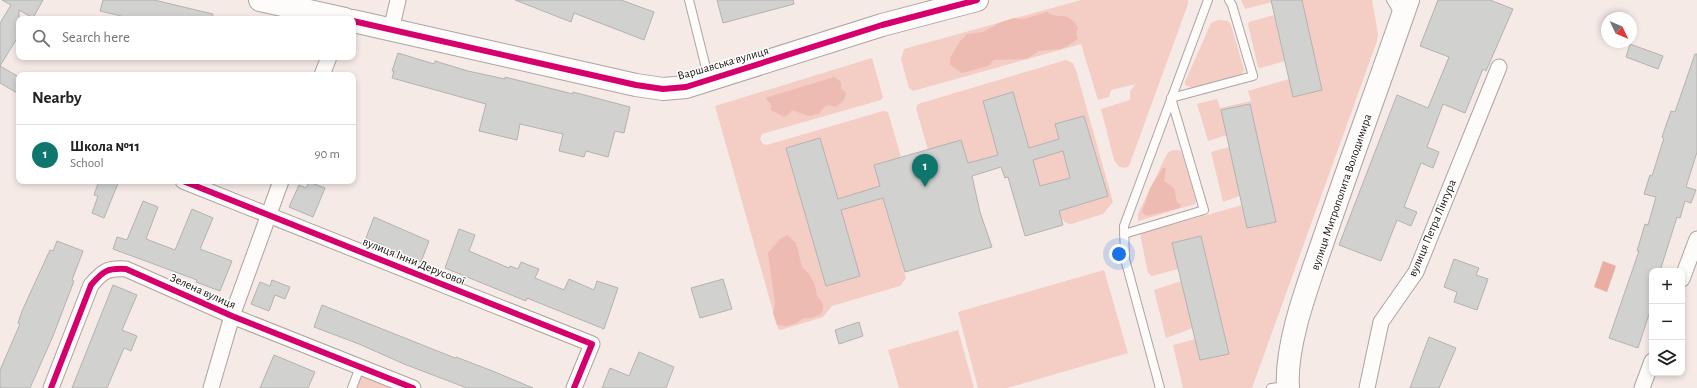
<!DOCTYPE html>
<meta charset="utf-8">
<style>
body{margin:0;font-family:"Alegreya Sans",sans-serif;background:#f6f6f6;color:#202124}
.controls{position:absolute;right:12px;bottom:12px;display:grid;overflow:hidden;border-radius:8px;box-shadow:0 2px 6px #0003}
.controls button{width:36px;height:36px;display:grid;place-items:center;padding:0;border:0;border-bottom:1px solid #e0e0e0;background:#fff;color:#202124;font:20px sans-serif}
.compass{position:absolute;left:1601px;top:12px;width:36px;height:36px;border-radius:50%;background:#fff;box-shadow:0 2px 6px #0003;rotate:134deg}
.you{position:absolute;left:1119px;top:254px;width:14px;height:14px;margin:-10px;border:3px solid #fff;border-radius:50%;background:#1a73e8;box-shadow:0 0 0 6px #1a73e833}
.badge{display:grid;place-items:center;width:26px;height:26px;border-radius:50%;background:#0f766e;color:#fff;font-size:13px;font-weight:700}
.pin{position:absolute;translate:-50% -33px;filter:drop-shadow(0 1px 2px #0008)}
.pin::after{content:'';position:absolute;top:21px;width:14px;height:12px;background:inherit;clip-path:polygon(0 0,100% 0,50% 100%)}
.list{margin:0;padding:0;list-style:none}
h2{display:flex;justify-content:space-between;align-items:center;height:52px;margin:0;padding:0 16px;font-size:17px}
h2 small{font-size:13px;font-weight:400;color:#757577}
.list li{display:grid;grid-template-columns:26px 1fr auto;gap:12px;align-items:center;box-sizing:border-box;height:60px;padding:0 16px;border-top:1px solid #e0e0e0}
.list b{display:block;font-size:15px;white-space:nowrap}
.list p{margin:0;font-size:13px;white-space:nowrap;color:#757577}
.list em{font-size:13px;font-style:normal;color:#757577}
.icon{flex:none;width:22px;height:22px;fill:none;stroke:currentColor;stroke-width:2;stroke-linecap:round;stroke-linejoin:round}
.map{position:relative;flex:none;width:1697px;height:388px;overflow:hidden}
.search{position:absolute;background:#fff;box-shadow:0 2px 6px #0003;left:16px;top:16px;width:340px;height:44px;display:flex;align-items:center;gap:10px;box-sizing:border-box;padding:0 14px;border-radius:8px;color:#757577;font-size:15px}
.panel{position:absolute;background:#fff;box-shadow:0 2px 6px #0003;left:16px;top:72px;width:340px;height:112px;border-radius:8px}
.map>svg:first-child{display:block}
.green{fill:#f4cdc5}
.forest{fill:#edbbb2}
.water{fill:#eaada2}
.building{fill:#d1d1d0;stroke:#b2b2b1;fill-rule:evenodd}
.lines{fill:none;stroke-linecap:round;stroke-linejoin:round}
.lane-casing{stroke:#ada3a1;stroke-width:10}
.street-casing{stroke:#ada3a1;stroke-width:17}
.secondary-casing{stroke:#ada3a1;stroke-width:24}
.lane{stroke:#fefcfb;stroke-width:8}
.street{stroke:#fefcfb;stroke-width:15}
.secondary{stroke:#fefcfb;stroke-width:22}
.cycleway-casing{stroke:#fff;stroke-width:8}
.cycleway{stroke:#d6006c;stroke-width:6}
.labels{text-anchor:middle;stroke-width:3;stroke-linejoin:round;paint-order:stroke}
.street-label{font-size:12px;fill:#1b1211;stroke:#fff}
</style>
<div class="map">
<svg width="1697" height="388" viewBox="0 0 1697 388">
<rect width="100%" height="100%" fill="#f6eae7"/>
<g class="green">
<polygon points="1081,0 1188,0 1188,4 1129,166 1125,168 1119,167 1114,160 1101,109 1130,100 1130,91 1136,84 1111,90 1109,97 1098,100 1081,44 913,91 909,88 901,59 904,49"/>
<polygon points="1241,0 1271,0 1272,2 1245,9"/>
<polygon points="1302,0 1372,0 1378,34 1377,41 1252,388 1183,388 1173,345 1195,339 1200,360 1229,353 1201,236 1178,269 1152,276 1148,273 1140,234 1242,205 1248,228 1276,222 1250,104 1221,110 1227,135 1208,141 1197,104 1217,99 1220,108 1251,101 1248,91 1289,79 1293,97"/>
<polygon points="1274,15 1285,61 1260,68 1258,67 1248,24 1249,22"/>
<polygon points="1218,20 1228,21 1231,25 1244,70 1241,75 1192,88 1185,85 1185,82 1211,23"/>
<polygon points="872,58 883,97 881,100 762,134 760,139 763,144 767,145 883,111 888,112 901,157 874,165 880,186 838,199 820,138 786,148 826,286 860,276 841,210 883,198 906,278 900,286 832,306 823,317 781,330 778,329 715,106"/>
<polygon points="1066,60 1073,63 1076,70 1113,202 1103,214 1071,224 1066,223 1032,189 1033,160 1063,151 1078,205 1108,196 1084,116 1055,124 1059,139 1029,148 1013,92 983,101 998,155 968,163 961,140 928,150 916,108 918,104"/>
<polygon points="1229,147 1240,196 1223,202 1211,152"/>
<polygon points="1175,150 1179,150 1182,154 1196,201 1195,204 1138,221 1138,214 1167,154 1170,151"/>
<polygon points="1104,270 1128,353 1007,388 978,388 958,312"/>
<polygon points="1181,281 1193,328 1166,338 1154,290"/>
<polygon points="958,330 974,388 899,388 888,350"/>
<polygon points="360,367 413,388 352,388"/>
</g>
<g class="forest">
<path d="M1047 12C1061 21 1067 9 1078 28L1076 34 1078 38 1074 42 1061 49 1039 51 1027 59 994 60 988 66 962 73 950 65V58L960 41 967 34 983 32 1001 22 1014 18 1024 19Z"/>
<polygon points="834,77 841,82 841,89 846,93 844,100 836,107 828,105 823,108 819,114 808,116 792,110 789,114 784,117 771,110 771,104 765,98"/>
<polygon points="1163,168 1166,168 1164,181 1174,188 1177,202 1181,205 1179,208 1146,216 1142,212 1150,188"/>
<path d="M787 235 796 243 802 267 809 274 815 285 817 296C823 302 825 306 821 314L812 318H804L797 323 787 326 777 325 773 313 775 303 768 253 780 239Z"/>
</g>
<polygon class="water" points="1603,261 1616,266 1607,292 1594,287"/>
<g class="building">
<polygon points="2,0 43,0 33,18 19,10 19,35 0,66 19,77 19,94 0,83 0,23 11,5"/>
<polygon points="103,0 154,0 213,14 212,19 120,19 121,16 100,11"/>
<polygon points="515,0 621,0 654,12 644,40 574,13 571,22"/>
<polygon points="717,0 793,0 794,4 723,23"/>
<polygon points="1271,0 1302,0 1322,90 1293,97"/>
<polygon points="1438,0 1490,0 1513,9 1486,71 1483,69 1465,113 1443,104 1427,147 1439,152 1433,168 1421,163 1404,207 1417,212 1411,226 1397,220 1381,261 1339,245 1397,95 1428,108 1449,57 1420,46"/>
<polygon points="1630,44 1663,56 1658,69 1626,57"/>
<polygon points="398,53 434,64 435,61 468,71 505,79 505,77 573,94 573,92 630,107 624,133 615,131 608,157 586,151 584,157 559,151 563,134 520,124 517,140 479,131 486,104 392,78 394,71 392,71"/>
<polygon points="1695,54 1697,54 1697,152 1686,187 1696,190 1691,203 1685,201 1680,218 1677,217 1660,271 1652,271 1652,305 1638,348 1609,338 1639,251 1637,251 1645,224 1648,225 1656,197 1644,194 1650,175 1652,176 1664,138 1662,137 1671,111 1675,112"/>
<path d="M1013 92 1029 148 1059 139 1055 124 1084 116 1108 196 1059 211 1063 225 1025 236 1008 177 1005 178 1001 167 972 176 980 212 992 247 905 272 883 198 841 210 860 276 826 286 786 148 820 138 838 199 880 186 874 165 961 140 968 163 998 155 983 101ZM1063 151 1070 178 1040 186 1033 160Z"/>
<polygon points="1250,104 1276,222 1247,228 1221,110"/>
<polygon points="99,181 119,181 104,218 92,213 98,196 94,195"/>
<polygon points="309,182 325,188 313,217 289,207 299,185 306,188"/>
<polygon points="143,201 158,207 146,239 175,250 192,209 213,218 200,249 232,261 220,291 196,282 197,280 113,249 117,237 127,240"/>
<polygon points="374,217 429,241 421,262 366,238"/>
<polygon points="459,229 475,235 469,251 509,268 510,266 518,269 521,262 539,269 535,278 564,290 569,279 594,290 597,281 618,288 604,329 527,298 526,301 445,268"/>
<polygon points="1201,236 1229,354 1200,360 1172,243"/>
<polygon points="57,241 83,251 72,280 74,281 53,336 30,388 0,388 0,370 20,324 18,323 22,311 50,250 53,251"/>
<polygon points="1454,259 1479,268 1476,275 1488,279 1477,310 1454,302 1457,292 1444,287"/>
<polygon points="723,279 732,309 700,318 691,288"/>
<polygon points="272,280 290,287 285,299 275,295 269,311 251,304 260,282 270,286"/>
<polygon points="113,285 137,295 122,330 137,336 131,351 124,348 107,388 72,388"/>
<polygon points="322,305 455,358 456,357 495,372 533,388 467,388 404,364 359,344 314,327"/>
<polygon points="859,322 863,336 839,344 835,330"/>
<polygon points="1429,337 1456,348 1439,388 1410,388"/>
<polygon points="639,352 674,367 666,388 602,388 610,368 629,376"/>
<polygon points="274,355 315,372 308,388 260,388"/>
</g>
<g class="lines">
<g class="lane-casing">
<g id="lane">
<polyline points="689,0 709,80"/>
<polyline points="1391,0 1400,15"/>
<polyline points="1124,234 1204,210 1171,98 1253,76 1232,5 1229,0"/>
<polyline points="352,388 360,367"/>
<polyline points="1160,388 1125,259 1124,226 1208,0"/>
<polyline points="1271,388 1287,386"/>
</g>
</g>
<g class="street-casing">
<g id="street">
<polyline points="391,30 398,0"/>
<polyline points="322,75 329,57"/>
<polyline points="183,181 592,344 574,388"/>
<polyline points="1682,279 1697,239"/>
<path d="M51 388 91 285C103 271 107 268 126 269L232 316 413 388"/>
<polyline points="211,388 232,316 281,181"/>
<polyline points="1367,388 1381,322 1416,272 1499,67"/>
<polyline points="1642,388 1652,361"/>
</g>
</g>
<g class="secondary-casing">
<g id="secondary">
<polyline points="260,0 345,19"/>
<polyline points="353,21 636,85 663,89 686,87 882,25 977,0"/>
<path d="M1288 388C1285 344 1308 285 1322 244 1350 162 1380 81 1408 0"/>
</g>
</g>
<use href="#lane" class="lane"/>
<use href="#street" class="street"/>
<use href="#secondary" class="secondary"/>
<g class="cycleway-casing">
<g id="cycleway">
<polyline points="353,21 636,85 663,89 686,87 882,25 977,0"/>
<polyline points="183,181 592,344 574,388"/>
<path d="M51 388 91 285C103 271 107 268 126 269L232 316 413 388"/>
</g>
</g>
<use href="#cycleway" class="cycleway"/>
</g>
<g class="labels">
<g class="street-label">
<text transform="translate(723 63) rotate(-16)" y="4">Варшавська вулиця</text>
<text transform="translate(1341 192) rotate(-71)" y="4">вулиця Митрополита Володимира</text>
<text transform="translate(1432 228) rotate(-67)" y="4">вулиця Петра Лінтура</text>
<text transform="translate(414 261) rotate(22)" y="4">вулиця Інни Дерусової</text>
<text transform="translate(203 291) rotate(24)" y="4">Зелена вулиця</text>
</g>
</g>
</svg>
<div class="controls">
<button>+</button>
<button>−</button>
<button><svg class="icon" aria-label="layers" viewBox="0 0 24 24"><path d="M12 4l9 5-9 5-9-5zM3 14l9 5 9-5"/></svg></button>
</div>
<svg class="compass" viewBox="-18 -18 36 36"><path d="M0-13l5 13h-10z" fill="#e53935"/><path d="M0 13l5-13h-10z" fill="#757577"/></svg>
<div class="you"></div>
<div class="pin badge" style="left:925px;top:187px">1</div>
<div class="search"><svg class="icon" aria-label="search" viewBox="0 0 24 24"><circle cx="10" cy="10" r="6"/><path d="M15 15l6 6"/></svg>Search here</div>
<section class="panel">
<h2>Nearby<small></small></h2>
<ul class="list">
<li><span class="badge">1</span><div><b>Школа №11</b><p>School</p></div><em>90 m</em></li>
</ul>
</section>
</div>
